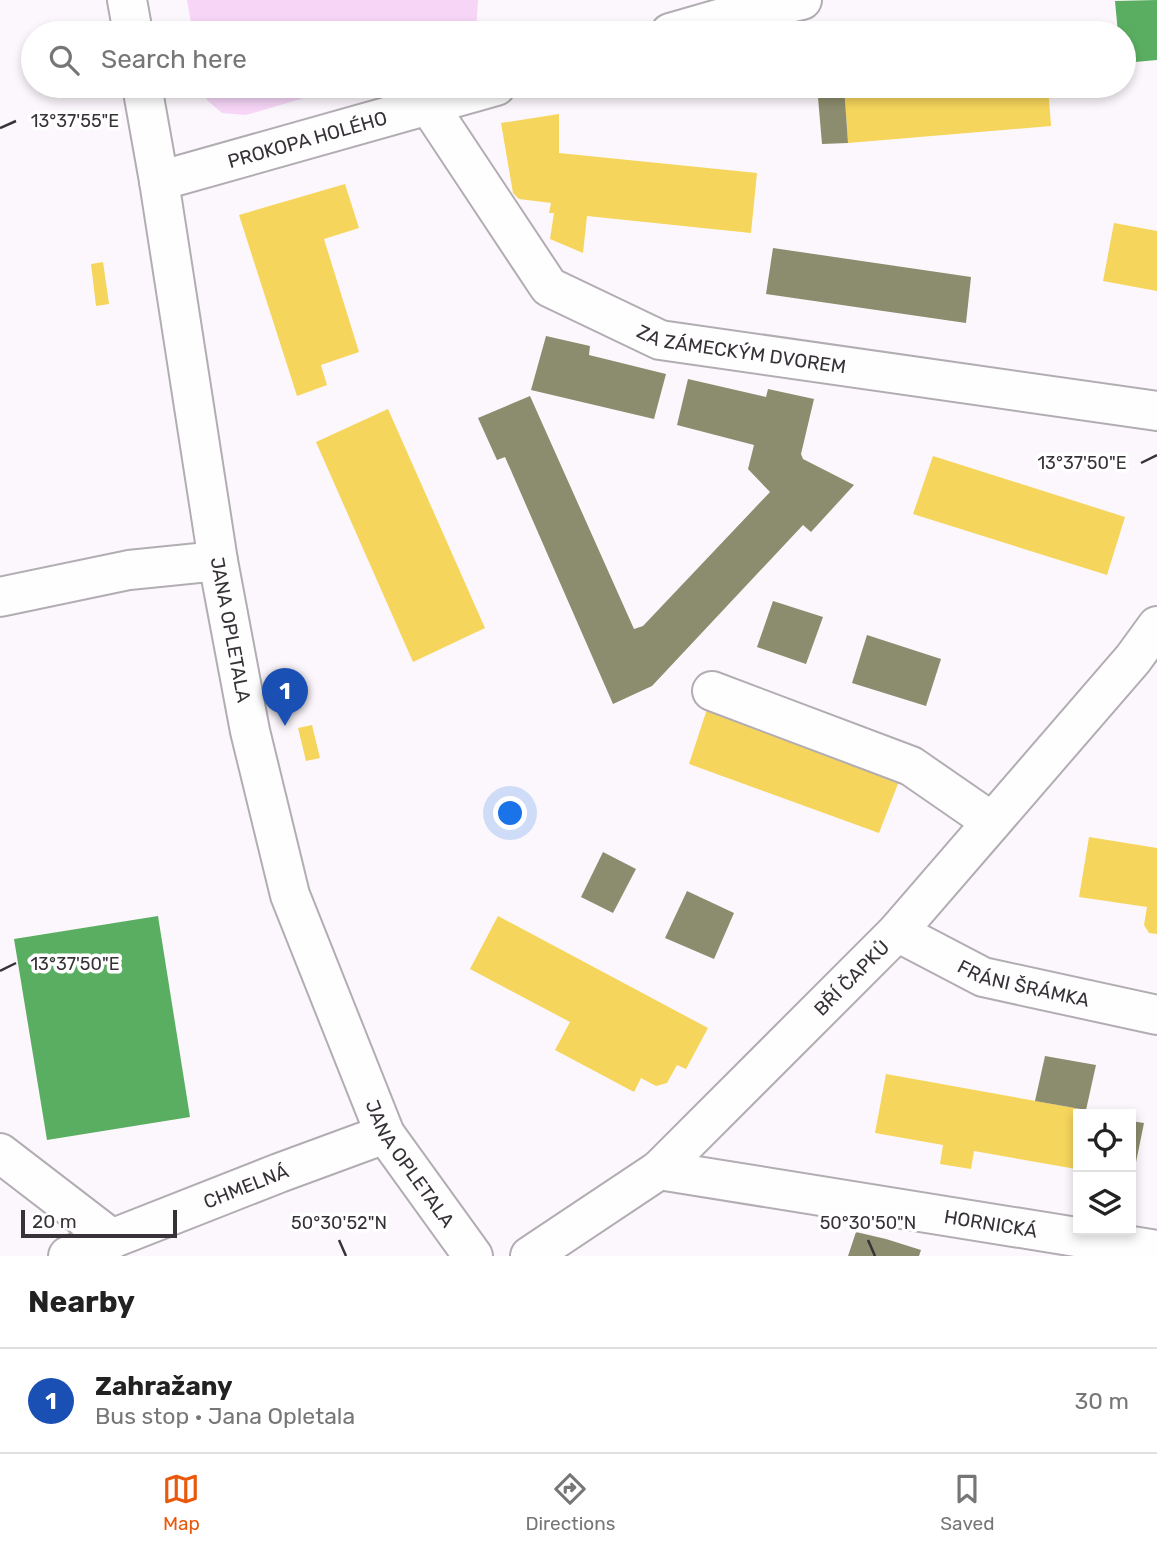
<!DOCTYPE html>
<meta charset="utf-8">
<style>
body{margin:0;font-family:Rubik,sans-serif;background:#f2f2f2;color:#222}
.controls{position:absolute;right:21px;bottom:21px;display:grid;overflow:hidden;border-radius:0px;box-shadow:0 4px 10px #0003}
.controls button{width:63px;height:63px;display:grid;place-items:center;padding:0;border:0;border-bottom:2px solid #e0e0e0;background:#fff;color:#222;font:35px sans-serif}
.scale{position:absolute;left:21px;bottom:18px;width:156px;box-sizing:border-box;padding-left:7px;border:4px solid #373237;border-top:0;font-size:19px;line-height:24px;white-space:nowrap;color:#373237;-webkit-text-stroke:5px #fff;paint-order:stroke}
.you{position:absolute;left:511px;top:814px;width:24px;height:24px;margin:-18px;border:5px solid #fff;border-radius:50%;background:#1a73e8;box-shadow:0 0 0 10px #1a73e833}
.badge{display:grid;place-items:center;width:46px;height:46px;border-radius:50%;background:#ea580c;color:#fff;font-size:23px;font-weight:700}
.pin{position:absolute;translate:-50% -58px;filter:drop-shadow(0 2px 4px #0008)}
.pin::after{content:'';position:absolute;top:37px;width:24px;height:21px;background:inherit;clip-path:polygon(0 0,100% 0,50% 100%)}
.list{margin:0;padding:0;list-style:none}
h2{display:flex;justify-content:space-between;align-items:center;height:91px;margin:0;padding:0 28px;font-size:30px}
h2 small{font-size:23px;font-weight:400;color:#767676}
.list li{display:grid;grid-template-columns:46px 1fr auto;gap:21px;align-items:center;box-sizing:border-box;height:105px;padding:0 28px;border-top:2px solid #e0e0e0}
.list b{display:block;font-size:26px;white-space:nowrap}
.list p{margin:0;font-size:23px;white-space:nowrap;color:#767676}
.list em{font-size:23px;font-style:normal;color:#767676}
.icon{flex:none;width:38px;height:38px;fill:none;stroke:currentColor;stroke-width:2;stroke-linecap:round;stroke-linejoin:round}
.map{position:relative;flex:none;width:1157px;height:1256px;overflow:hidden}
.search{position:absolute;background:#fff;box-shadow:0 4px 10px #0003;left:21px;right:21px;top:21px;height:77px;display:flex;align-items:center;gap:18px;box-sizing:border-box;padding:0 24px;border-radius:38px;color:#767676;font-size:26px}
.sheet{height:196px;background:#fff}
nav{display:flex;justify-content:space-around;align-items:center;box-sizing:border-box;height:98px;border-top:2px solid #e0e0e0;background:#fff;font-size:19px;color:#767676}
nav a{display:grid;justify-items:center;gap:4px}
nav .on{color:#ea580c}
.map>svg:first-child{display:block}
.green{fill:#f6d5f7}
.homes{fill:#f6d55c}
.public{fill:#5aae61}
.industry{fill:#8c8c6e}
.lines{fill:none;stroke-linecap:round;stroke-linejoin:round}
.minor-casing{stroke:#b2adb2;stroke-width:42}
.minor{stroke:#fffeff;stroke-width:38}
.ticks{fill:none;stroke:#373237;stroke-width:2.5}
.labels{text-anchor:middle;stroke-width:7;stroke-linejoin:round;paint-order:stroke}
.street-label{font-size:19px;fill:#373237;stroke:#fff}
.ticks-label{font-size:18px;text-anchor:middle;fill:#373237;stroke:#fff;stroke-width:7;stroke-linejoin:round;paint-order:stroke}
</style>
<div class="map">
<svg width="1157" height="1256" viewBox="0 0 1157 1256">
<rect width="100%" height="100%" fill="#fcf7fc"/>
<g class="green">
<polygon points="187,0 478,0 476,33 193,33"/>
<polygon points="203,86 345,86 246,115 222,113 207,100"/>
</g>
<g class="homes">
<polygon points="844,86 1048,86 1051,126 848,143"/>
<polygon points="559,114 559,153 757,173 751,233 587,216 583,253 550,239 554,213 549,213 551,203 519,199 513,193 501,123"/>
<polygon points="345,184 359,228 324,239 359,352 321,365 327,385 297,396 239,215"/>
<polygon points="1114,223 1157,231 1157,291 1103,281"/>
<polygon points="103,262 109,304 96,306 91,264"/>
<polygon points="388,409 485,628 413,662 316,442"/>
<polygon points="933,456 1125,517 1107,575 913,514"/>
<polygon points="709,703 901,776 879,833 689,764"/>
<polygon points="312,725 320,758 306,761 298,728"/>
<polygon points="1089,837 1157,848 1157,934 1149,933 1144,925 1147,907 1079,897"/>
<polygon points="498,916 708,1028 686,1069 677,1065 667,1083 656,1086 641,1078 634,1092 555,1050 570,1022 470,969"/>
<polygon points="886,1074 1086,1110 1085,1114 1078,1114 1078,1155 1076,1169 974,1151 971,1169 940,1164 943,1145 875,1133"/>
</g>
<g class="public">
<polygon points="1157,0 1157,60 1124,63 1124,33 1118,33 1115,1"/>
<polygon points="158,916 190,1117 47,1140 14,939"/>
</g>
<g class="industry">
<polygon points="817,86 844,86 848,143 822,144"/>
<polygon points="773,248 971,277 966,323 766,294"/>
<polygon points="546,336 590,346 589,355 666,374 654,419 531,390"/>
<polygon points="688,379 766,397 768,389 814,399 801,454 803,459 854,485 811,532 803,525 652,686 613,704 505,457 497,460 478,418 530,396 634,629 643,626 770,492 748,469 754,445 677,425"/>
<polygon points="773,601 823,617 806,664 757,647"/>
<polygon points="867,635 941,659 926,706 852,683"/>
<polygon points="603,852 636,869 613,913 581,897"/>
<polygon points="687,891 734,913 714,959 665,938"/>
<polygon points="1045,1056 1096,1065 1086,1110 1035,1101"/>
<polygon points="1131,1121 1144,1123 1134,1172 1131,1172"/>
<polygon points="856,1232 886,1239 921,1250 919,1256 848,1256"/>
</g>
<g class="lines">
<g class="minor-casing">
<g id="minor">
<polyline points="127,0 133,33"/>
<polyline points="670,33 722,18 802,0"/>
<path id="s1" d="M142 86 159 181 218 561 250 731 290 895 385 1134 473 1256"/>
<path id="s2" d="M429 106 549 287 660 340 1157 411"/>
<path id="s3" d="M159 181 496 86"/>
<polyline points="0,597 129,570 218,561"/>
<polyline points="712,691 911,766 992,822"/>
<path id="s4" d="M897 932 983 977 1157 1015"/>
<polyline points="0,1153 112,1239"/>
<path id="s5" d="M659 1170 1157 1250"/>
<path id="s6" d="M68 1256 279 1173 385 1134"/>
<path id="s7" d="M530 1256 659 1170 897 932 1133 659 1157 626"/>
</g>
</g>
<use href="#minor" class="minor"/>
</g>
<path class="ticks" d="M0 128 16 121M1141 463 1157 455M0 971 16 963M339 1240 346 1256M868 1240 875 1256"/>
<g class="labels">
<g class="street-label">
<text dy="7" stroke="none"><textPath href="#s3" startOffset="154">PROKOPA HOLÉHO</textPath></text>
<text dy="7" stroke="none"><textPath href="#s2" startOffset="422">ZA ZÁMECKÝM DVOREM</textPath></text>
<text dy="7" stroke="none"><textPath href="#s1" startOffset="551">JANA OPLETALA</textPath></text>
<text dy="7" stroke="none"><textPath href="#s7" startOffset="427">BŘÍ ČAPKŮ</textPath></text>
<text dy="7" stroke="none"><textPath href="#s4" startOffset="138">FRÁNI ŠRÁMKA</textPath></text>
<text dy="7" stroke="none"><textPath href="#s1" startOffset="1118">JANA OPLETALA</textPath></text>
<text dy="7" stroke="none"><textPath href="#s6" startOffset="191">CHMELNÁ</textPath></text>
<text dy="7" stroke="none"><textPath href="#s5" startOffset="336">HORNICKÁ</textPath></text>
</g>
</g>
<g class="ticks-label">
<text x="75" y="127">13°37'55"E</text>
<text x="1082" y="469">13°37'50"E</text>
<text x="75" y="970">13°37'50"E</text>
<text x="339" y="1229">50°30'52"N</text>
<text x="868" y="1229">50°30'50"N</text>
</g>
</svg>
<div class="controls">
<button><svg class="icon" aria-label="locate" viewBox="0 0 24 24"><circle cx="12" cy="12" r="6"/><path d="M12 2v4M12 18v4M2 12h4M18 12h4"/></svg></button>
<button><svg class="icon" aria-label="layers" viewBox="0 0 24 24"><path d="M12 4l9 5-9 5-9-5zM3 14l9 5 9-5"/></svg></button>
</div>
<div class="scale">20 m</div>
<div class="you"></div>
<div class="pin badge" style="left:285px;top:726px;background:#1a4fb4">1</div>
<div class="search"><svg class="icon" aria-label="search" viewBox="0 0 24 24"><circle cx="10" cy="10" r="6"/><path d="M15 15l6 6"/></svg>Search here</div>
</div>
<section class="sheet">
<h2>Nearby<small></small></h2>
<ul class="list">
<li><span class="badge" style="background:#1a4fb4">1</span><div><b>Zahražany</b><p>Bus stop · Jana Opletala</p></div><em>30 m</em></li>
</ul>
</section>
<nav>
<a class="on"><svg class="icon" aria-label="map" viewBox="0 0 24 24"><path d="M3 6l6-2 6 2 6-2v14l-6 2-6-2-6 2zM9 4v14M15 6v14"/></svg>Map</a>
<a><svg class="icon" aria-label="directions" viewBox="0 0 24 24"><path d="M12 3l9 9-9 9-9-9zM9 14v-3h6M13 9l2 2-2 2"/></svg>Directions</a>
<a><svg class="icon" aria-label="saved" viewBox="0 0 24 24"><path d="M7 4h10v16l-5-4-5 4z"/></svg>Saved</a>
</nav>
